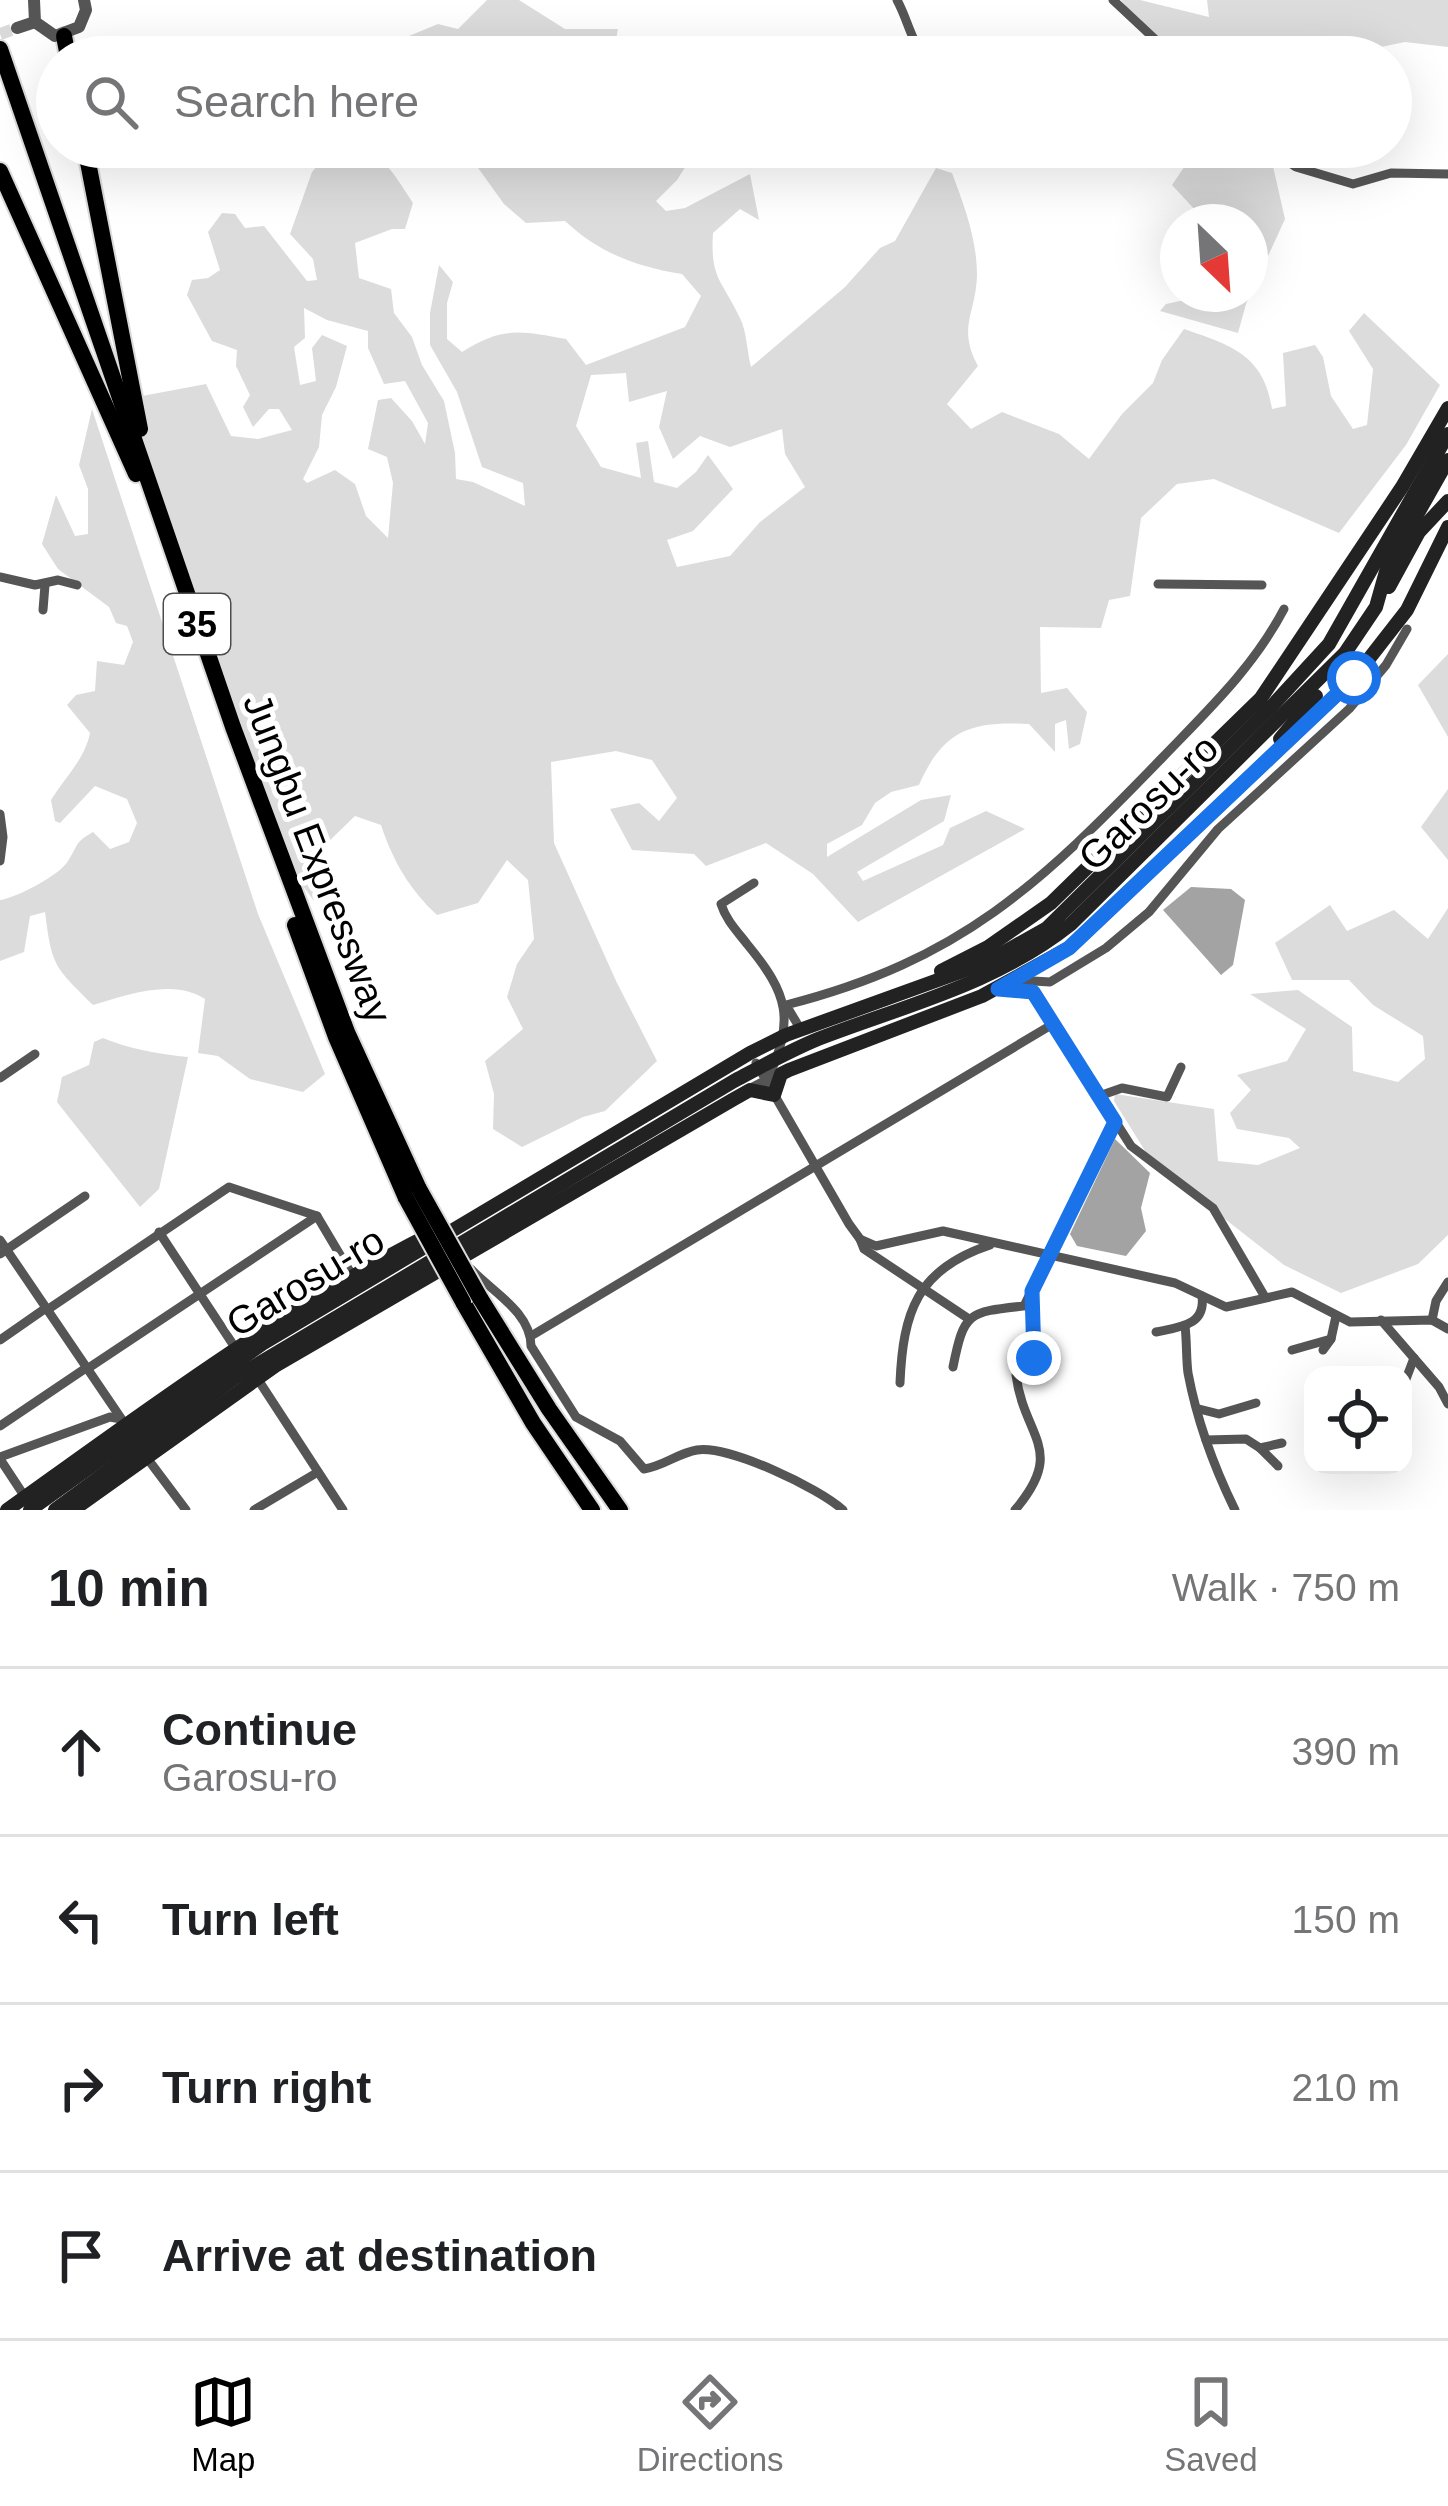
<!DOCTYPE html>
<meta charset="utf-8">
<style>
body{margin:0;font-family:Helvetica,sans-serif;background:#f6f6f6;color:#202124}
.controls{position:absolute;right:36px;bottom:36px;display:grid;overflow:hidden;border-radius:24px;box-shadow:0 12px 48px #0002}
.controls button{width:108px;height:108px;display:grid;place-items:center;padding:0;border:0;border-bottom:3px solid #e0e0e0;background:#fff;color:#202124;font:60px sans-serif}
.compass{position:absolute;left:1160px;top:204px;width:108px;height:108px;border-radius:50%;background:#fff;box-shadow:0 12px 48px #0002;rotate:155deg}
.stop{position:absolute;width:36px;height:36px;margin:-27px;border:9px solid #1a73e8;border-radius:50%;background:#fff}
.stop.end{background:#1a73e8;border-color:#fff;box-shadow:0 3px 12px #0008}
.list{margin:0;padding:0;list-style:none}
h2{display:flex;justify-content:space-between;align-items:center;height:156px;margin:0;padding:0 48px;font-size:51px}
h2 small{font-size:39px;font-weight:400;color:#757577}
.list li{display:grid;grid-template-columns:78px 1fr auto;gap:36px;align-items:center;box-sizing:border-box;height:168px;padding:0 48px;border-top:3px solid #e0e0e0}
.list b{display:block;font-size:45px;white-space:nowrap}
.list p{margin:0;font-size:39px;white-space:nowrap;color:#757577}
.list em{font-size:39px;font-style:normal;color:#757577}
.icon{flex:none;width:66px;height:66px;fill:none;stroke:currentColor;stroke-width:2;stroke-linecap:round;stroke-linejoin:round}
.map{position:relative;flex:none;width:1448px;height:1510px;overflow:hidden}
.search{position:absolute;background:#fff;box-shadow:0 12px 48px #0002;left:36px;right:36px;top:36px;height:132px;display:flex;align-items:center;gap:30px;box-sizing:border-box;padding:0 42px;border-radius:66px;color:#757577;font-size:45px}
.sheet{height:828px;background:#fff}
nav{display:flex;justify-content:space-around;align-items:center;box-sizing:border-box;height:168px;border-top:3px solid #e0e0e0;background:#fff;font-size:33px;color:#757577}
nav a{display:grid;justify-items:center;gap:6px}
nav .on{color:#000}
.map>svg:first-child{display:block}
.green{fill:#dcdcdc;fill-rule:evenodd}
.water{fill:#a3a3a3}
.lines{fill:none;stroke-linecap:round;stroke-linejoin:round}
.tertiary-tunnel{stroke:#d9d9d9;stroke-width:12;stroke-dasharray:12 6;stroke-linecap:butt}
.motorway-casing{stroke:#dbdbdb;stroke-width:20}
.minor{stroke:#555;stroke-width:9}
.tertiary{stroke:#555;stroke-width:12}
.secondary{stroke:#222;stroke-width:14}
.motorway{stroke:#000;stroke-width:16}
.motorway-bridge-casing{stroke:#dbdbdb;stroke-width:20;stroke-linecap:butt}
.motorway-bridge{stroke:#000;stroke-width:16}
.route{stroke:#1a73e8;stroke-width:15}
.labels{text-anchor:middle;stroke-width:10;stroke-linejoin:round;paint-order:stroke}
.shield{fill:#fff;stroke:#4c4c4c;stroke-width:3}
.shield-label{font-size:36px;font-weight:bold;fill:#000}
.street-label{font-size:39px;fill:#000;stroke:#fff}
</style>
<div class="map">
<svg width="1448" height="1510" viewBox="0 0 1448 1510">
<rect width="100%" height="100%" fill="#fff"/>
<g class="green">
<polygon points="487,0 519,0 565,29 618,29 614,50 635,57 509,57 490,48 459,57 421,57 404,38 438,24 458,29"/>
<polygon points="1121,0 1140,0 1209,17 1207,0 1448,0 1448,47 1405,42 1333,57 1165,57"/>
<path d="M333 147C381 147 388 165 413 203L405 229H392L355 243 359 278 391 289 394 313 412 337 422 365 444 401 455 453 456 479 473 482 525 506 523 483 482 467 457 392 430 345V313L439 265 453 282 447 303V339L462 352C503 326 520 331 566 339L586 365 685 327 701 296 682 274C637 267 599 253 565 221L526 223 504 204 463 147H603L615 154 626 147H651L655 161 677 147H698L677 180 656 201 666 211 685 208 750 174 759 220 740 209 713 233C710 279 722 280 740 318 747 332 747 352 751 367L845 287 880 248 895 241 936 168 952 173C964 205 977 239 977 275 976 314 957 328 978 366L947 404 971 429 1002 412 1059 434 1089 459 1122 414 1153 383 1162 360 1184 329C1231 345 1264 355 1272 409L1286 406 1283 353 1315 345 1323 357 1331 396 1353 429 1367 425 1373 369 1349 331 1364 313 1440 385 1406 445 1339 533 1214 479 1177 484 1141 518 1130 596 1109 600 1101 628 1040 627 1041 693 1067 688 1087 712 1080 744 1069 749 1066 720 1055 724V752L1029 724C971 721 943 730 919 785L891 792 875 803 862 825 827 844V857L921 800 951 795 944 821 857 872 863 881 943 845 950 828 986 811 1025 829 858 922 813 874 766 843 706 866 694 854 632 850 610 809 639 803 659 821 677 798 652 760 616 751 551 762 554 843 617 983 657 1061 605 1111 583 1117 522 1147 493 1129 494 1094 485 1061 523 1029 507 997 517 964 534 939 528 880 507 860 478 903 437 915C409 889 393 861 381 825L355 816 323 847 314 901 297 878 223 685 126 399 206 384 231 436 258 439 292 430 279 409H269L253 427 243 407 250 395 236 366 237 350 212 341 187 295 192 280 208 278 220 270 208 232 222 213 235 214 245 228 264 226 307 281 317 280 313 259 290 234 312 172ZM304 308 327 320 368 331V348L384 384 405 381 428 423 425 444 412 421 391 398 378 400 368 449 387 457 393 483 388 538 366 516 355 484 335 470 307 483 303 479 319 447 322 415 336 387 347 346 322 335 312 348 316 381 300 385 294 347 305 338ZM626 373 629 402 667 391 659 427 673 459 700 436 730 447 782 429 785 454 805 487 760 522 730 556 677 567 667 540 693 531 733 489 708 455 696 472 677 488 654 482 648 441 636 443 641 478 601 467 576 426 591 375Z"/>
<polygon points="1202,147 1257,148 1272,162 1285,219 1246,304 1238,333 1160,311 1166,304 1194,298 1194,294 1250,294 1250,222 1225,222 1218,214 1197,212 1172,185 1195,151"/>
<path d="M92 409 258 914 325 1074 303 1092 250 1079 218 1056 198 1053 205 999C173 978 127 995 93 1005 54 966 52 967 45 912L30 916 24 952 0 961V900C16 898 60 875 68 861 79 844 74 843 93 832L110 849 129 842 137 823 127 799 95 786 60 823 55 821 51 800C65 777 85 759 90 733L67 705 76 695 95 691 97 661 124 665 133 642 127 626 116 623 109 607 58 569 42 544 56 495 75 536 88 534V489L79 465Z"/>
<polygon points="1448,654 1448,737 1418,685"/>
<polygon points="1448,789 1448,860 1421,827"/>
<polygon points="1330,905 1347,931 1394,910 1428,939 1448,908 1448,1235 1418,1264 1341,1293 1284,1265 1152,1162 1114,1101 1115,1094 1214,1109 1218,1161 1258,1165 1300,1148 1289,1138 1237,1129 1230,1113 1251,1090 1237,1075 1287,1061 1306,1029 1250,994 1298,990 1352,1027 1353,1071 1398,1082 1425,1059 1423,1036 1373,1005 1349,980 1292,980 1275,943"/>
<path d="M103 1038C126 1048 163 1055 188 1057L159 1189 140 1207 57 1102 62 1077 89 1065 94 1042Z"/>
</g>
<g class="water">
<polygon points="1191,887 1231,889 1245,900 1233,965 1221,975 1163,910"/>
<polygon points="1115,1139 1150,1173 1141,1208 1146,1231 1126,1256 1077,1246 1070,1234"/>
</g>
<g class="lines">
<polyline class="tertiary-tunnel" points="0,34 17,28"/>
<g class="motorway-casing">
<g id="motorway">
<polyline points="64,36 68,57"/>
<polyline points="0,49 233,727 347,1032 419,1189"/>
<polyline points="85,147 140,429"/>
<polyline points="0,171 136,474"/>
<polyline points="295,925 336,1037 406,1198"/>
<polyline points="480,1298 549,1409 620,1510"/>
<polyline points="463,1302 533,1423 592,1510"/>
</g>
</g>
<g class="minor">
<path d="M897 0C908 20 910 39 925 57"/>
<polyline points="1113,0 1174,57"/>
<polyline points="1266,147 1296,167 1353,184 1391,173 1448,174"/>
<polyline points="0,577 35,585 58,580 77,585"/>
<polyline points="1158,584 1262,585"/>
<polyline points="43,610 45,585"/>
<polyline points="0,814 3,837 0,861"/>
<path d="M754 883 721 904C726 920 737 931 747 944 789 995 795 1019 767 1081"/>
<polyline points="1017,980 1050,982 1106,948 1149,912 1218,829 1349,709 1386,665 1407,629"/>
<polyline points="998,989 1033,992 1131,1146 1213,1208 1265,1297"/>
<path d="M801 1030 786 1005C962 960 1040 884 1162 758 1208 710 1253 668 1284 609"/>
<polyline points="756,1063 849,1224 860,1239 876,1246 943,1231 1175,1283 1226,1307 1292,1292 1350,1322 1432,1320 1448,1329"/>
<polyline points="0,1078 35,1054"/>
<polyline points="1099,1096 1122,1088 1167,1097 1181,1067"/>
<polyline points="159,1232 236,1349"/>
<polyline points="860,1239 864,1249 969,1319"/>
<polyline points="0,1240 127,1427"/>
<polyline points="0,1254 85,1196"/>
<path d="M471 1269C491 1291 531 1312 531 1346L576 1417 620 1441 644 1469C664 1466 678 1453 697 1450 729 1445 819 1488 843 1510"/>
<polyline points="47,1310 229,1187 317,1216 352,1275"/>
<polyline points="1381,1320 1439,1387 1448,1404"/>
<polyline points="1432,1320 1436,1301 1448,1282"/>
<path d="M1185 1326C1187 1342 1186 1358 1188 1373 1197 1421 1214 1467 1235 1510"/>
<path d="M1156 1332C1179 1327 1206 1326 1202 1296"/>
<polyline points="531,1336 1053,1024"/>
<polyline points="0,1340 46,1308"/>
<polyline points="1292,1350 1331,1339"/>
<polyline points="1323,1350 1331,1339 1336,1316"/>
<path d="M953 1367C964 1312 968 1312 1024 1306L1115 1122"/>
<polyline points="87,1369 317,1216"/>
<polyline points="257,1378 343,1510"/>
<path d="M900 1383C903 1312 917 1269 990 1245"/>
<polyline points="1403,1387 1414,1358"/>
<polyline points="1199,1409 1219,1414 1256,1403"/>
<polyline points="0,1426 86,1368"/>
<polyline points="1206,1440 1246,1439 1260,1448 1282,1443"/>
<polyline points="1260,1448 1278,1466"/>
<polyline points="0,1457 110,1417 121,1419"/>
<polyline points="147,1458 186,1510"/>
<polyline points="0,1459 25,1497"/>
<polyline points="254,1510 318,1472"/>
<path d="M1015 1510C1067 1449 1024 1438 1016 1375L1034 1358 1032 1296"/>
</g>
<g class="tertiary">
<polyline points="34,0 35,22 55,36 79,27 86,10 84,0"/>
<polyline points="17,28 35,22"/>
<polyline points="750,1090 781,1074"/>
</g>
<g class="secondary">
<polyline points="1389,587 1419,532 1448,501"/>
<polyline points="1280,739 1316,696"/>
<polyline points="941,971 988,947 1051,903 1261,698 1402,487 1448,408"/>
<path d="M7 1510C144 1412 279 1311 429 1235"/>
<polyline points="30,1510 262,1344 750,1053 786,1035 985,963 1047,928 1272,706 1329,644 1448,434"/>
<path d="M55 1510 233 1379 734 1081C762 1066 789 1051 818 1039 906 1005 996 984 1071 924L1345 653 1376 607 1387 568 1448 460"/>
<polyline points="73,1510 275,1366 734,1099 750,1090 774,1095 781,1074 789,1070 982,996 1069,948 1354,678 1407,610 1448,527"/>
</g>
<use href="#motorway" class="motorway"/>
<g class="motorway-bridge-casing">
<g id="motorway-bridge">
<polyline points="419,1189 480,1298"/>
<polyline points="406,1198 463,1302"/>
</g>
</g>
<use href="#motorway-bridge" class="motorway-bridge"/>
</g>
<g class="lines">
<polyline class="route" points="1034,1358 1032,1291 1115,1122 1033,992 998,989 1069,948 1354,678"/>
</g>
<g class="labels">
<rect class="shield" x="164" y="594" width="66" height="60" rx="9"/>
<g class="shield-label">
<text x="197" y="637">35</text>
</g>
<g class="street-label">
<text transform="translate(1148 802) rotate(-44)" y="14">Garosu-ro</text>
<text transform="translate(318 858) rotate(69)" y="14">Jungbu Expressway</text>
<text transform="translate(305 1281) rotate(-31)" y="14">Garosu-ro</text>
</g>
</g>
</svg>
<div class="controls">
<button><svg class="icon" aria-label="locate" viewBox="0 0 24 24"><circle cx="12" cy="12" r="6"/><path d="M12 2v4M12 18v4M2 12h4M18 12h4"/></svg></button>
</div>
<svg class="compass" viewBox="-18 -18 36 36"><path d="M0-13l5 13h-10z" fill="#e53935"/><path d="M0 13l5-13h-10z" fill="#757577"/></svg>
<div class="stop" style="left:1354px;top:678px"></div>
<div class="stop end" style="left:1034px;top:1358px"></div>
<div class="search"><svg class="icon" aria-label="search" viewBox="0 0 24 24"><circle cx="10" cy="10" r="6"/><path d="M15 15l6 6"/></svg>Search here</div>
</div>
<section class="sheet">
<h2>10 min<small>Walk · 750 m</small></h2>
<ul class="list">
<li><svg class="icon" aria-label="ahead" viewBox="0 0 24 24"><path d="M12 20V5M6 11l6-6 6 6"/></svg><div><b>Continue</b><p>Garosu-ro</p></div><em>390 m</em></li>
<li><svg class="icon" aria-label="left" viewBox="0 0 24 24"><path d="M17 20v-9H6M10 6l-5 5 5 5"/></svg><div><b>Turn left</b></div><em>150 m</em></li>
<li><svg class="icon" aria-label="right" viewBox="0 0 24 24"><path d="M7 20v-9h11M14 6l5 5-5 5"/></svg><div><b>Turn right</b></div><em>210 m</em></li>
<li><svg class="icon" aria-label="arrive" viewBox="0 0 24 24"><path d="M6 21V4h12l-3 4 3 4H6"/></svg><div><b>Arrive at destination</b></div></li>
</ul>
</section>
<nav>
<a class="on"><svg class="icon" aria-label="map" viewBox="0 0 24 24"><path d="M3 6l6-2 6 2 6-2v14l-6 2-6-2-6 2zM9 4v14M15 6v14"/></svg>Map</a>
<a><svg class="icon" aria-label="directions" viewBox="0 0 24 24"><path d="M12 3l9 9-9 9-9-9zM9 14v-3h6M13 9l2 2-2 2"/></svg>Directions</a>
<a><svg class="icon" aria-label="saved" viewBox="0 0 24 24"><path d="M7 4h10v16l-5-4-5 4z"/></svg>Saved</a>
</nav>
